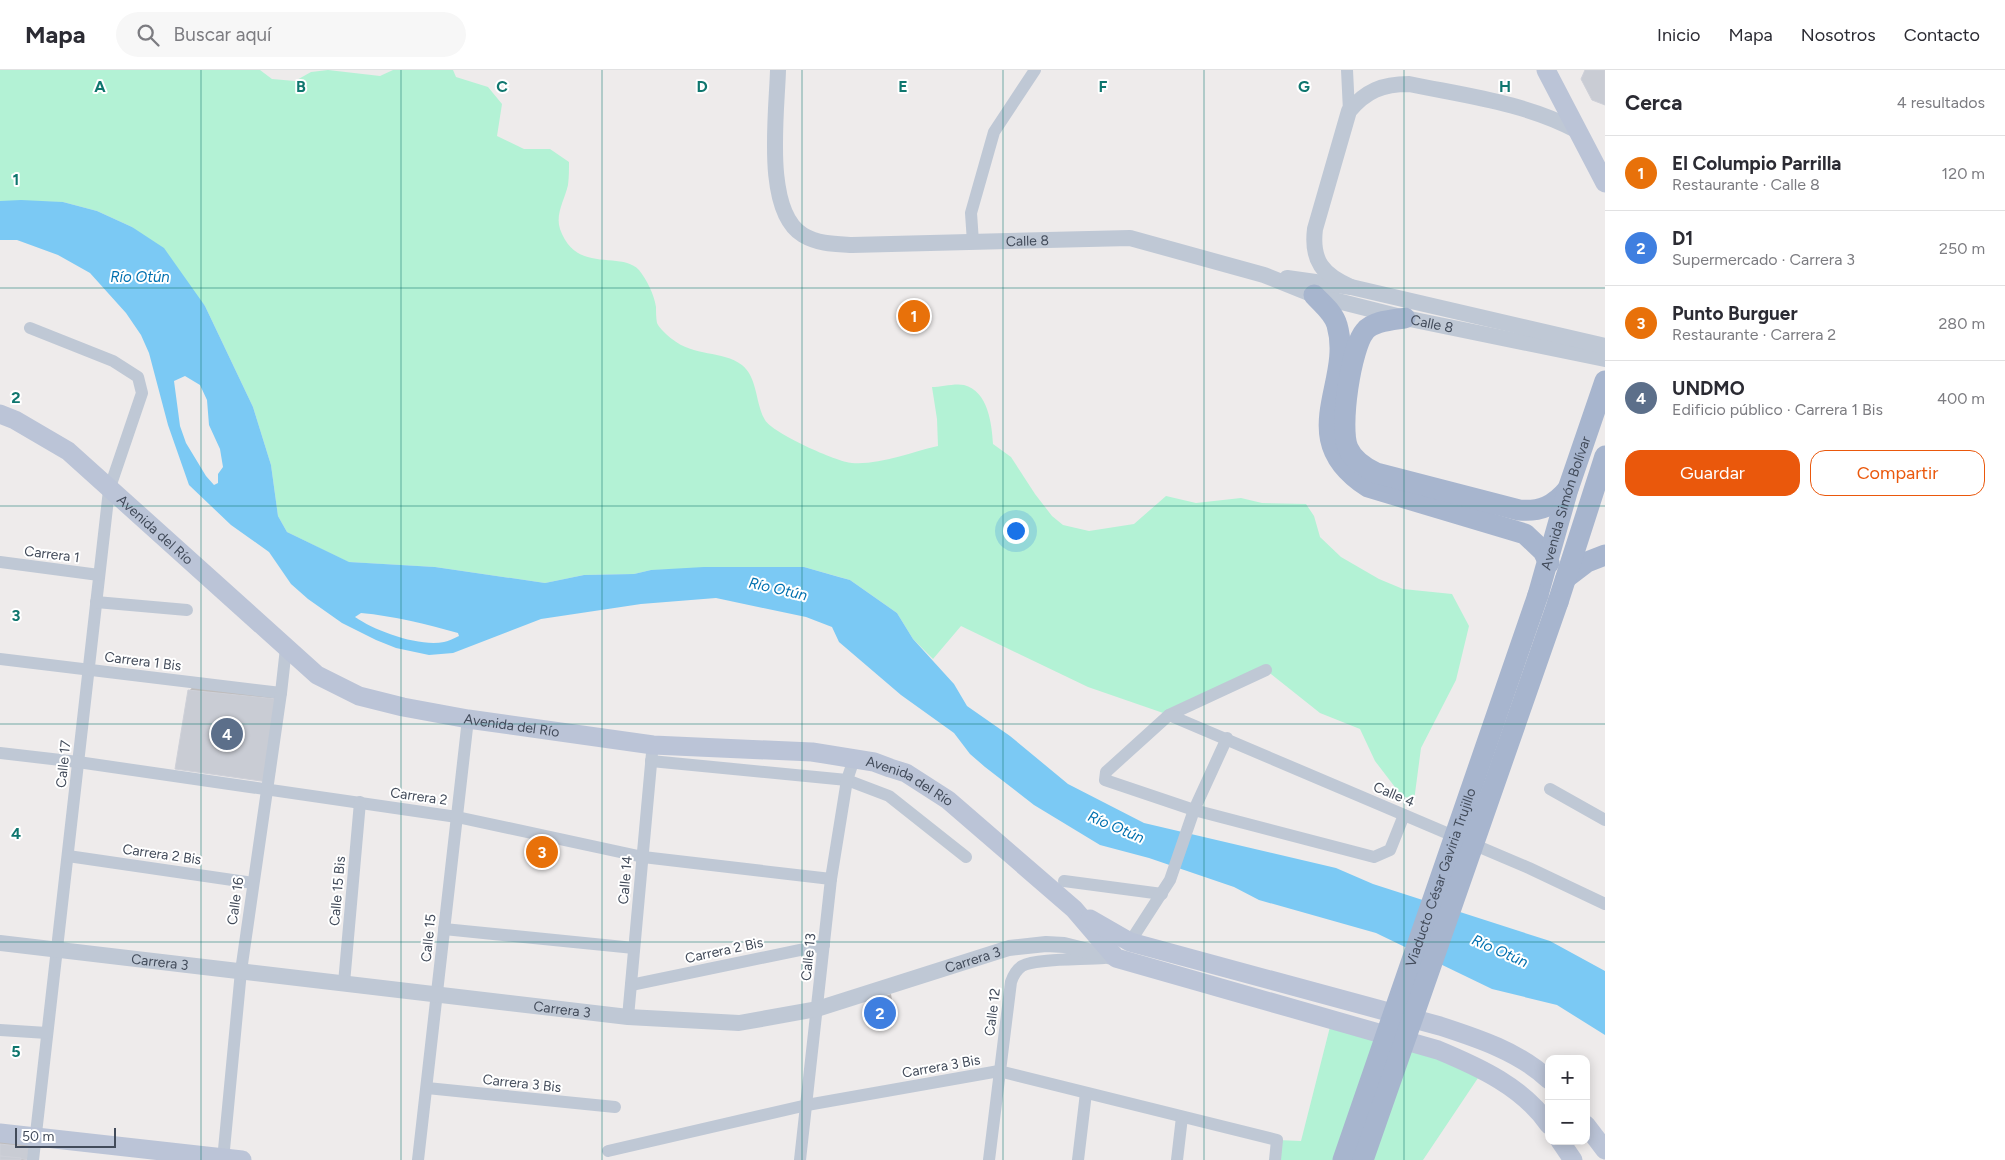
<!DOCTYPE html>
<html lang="es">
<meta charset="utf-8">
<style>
body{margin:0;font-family:Figtree,sans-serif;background:#f7f7f7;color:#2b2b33}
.controls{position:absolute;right:15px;bottom:15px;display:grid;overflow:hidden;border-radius:10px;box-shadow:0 2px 12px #0003}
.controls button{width:45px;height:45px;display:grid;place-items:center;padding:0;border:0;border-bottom:1px solid #e1e1e2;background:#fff;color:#2b2b33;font:25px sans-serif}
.scale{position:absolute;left:15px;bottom:12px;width:101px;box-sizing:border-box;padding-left:5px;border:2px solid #424b5a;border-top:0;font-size:14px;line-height:18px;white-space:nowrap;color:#424b5a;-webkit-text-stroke:4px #fff;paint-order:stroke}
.you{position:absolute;left:1015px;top:460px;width:18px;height:18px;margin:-12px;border:4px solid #fff;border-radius:50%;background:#1a73e8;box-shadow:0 0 0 8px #1a73e833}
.badge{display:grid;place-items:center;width:32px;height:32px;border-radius:50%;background:#ea580c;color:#fff;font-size:16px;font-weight:700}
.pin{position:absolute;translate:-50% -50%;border:2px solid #fff;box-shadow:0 1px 5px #0006}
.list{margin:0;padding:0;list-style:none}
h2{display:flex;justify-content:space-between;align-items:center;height:65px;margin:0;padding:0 20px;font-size:21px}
h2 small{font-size:16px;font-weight:400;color:#7c7c81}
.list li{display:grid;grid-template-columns:32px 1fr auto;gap:15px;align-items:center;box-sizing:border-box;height:75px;padding:0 20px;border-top:1px solid #e1e1e2}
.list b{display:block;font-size:19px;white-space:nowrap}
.list p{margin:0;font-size:16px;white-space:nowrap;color:#7c7c81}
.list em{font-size:16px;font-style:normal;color:#7c7c81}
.actions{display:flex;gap:10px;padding:15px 20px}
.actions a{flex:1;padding:11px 0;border:1px solid #ea580c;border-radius:15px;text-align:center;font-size:18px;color:#ea580c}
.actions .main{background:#ea580c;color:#fff}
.icon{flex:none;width:28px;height:28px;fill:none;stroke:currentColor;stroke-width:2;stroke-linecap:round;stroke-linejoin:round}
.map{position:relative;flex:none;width:1605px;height:1090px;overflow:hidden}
header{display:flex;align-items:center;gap:30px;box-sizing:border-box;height:70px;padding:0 25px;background:#fff;border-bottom:1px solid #e1e1e2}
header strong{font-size:24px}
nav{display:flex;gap:28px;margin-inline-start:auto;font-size:18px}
.search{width:350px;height:45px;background:#f7f7f7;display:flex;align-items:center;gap:12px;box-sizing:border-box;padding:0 18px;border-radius:28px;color:#7c7c81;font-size:19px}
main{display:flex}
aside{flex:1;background:#fff}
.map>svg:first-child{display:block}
.green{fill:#b3f2d5}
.water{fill:#7bc9f4;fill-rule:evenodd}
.shadow{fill:#0003}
.building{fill:#c9ccd4;stroke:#ced0d8}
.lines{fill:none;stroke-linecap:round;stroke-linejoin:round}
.minor{stroke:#bfc8d5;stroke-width:12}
.tertiary{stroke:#bfc8d5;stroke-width:16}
.secondary{stroke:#bbc4d7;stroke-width:19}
.primary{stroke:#a7b5ce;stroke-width:21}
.primary-bridge{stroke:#a7b5ce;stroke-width:21}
.grid{fill:none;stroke:#0f766e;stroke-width:1;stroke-opacity:0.55}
.labels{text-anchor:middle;stroke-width:4;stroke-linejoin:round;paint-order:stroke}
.street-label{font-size:14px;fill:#424b5a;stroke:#fff}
.water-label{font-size:15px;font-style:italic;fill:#0070af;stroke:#fff}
.grid-label{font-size:16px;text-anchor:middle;font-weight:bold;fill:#0f766e;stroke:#fff;stroke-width:4;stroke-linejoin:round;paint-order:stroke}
</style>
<header>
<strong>Mapa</strong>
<div class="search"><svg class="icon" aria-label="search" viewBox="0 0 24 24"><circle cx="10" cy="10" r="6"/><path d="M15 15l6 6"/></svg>Buscar aquí</div>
<nav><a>Inicio</a><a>Mapa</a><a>Nosotros</a><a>Contacto</a></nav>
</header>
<main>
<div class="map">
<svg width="1605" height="1090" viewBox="0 0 1605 1090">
<rect width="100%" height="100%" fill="#eeebeb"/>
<g class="green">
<path d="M0 0H260L272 9 295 11 311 2 328 0 380 6 393 0H453L456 7 488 17 502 34 497 66 524 79H550L569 92C569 99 569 107 568 115 565 129 555 144 560 159 576 205 621 180 639 200 647 210 654 224 656 237 656 242 656 248 657 253 659 258 668 266 672 269 694 287 722 280 742 295 758 308 755 333 765 350 772 363 837 392 852 393 880 395 911 382 938 376L937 349 932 317C941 317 955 313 964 315 988 321 992 354 993 374L1011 387 1035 424 1052 446 1063 455 1089 461 1134 454 1166 426 1196 433 1241 428 1262 433 1306 434 1314 446 1320 467 1341 487 1379 509 1403 519 1452 524 1469 556 1456 610 1421 678 1414 731 1401 725 1375 691 1360 659 1320 643 1266 600 1169 645 1088 617 961 556 933 589 913 569 897 543 850 510 804 497 651 500 634 504 584 505 545 513 435 497 348 492 287 462 278 446 271 395 253 337 205 236 132 157 97 141 63 132 0 131Z"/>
<polygon points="1332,949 1484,999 1423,1090 1275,1090 1277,1070 1301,1071"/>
</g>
<path class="water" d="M21 130 63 132 97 141 132 157 164 178 205 236 253 337 271 395 278 446 287 462 349 492 435 497 545 513 584 505 634 504 651 500 704 497H804L839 507 850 510 897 543 913 569 954 614 967 636 1010 666 1068 714 1144 753 1336 798 1373 814 1550 871 1605 901V965L1557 935 1492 919 1376 863 1259 830 1234 817 1149 788 1100 775 1034 735 985 697 970 684 954 663 901 625 839 572 832 557 806 547 716 528 641 534 541 549 453 583 429 585 396 578 376 570 342 553 308 529 291 514 269 482 231 455 189 415 168 355 149 283 141 265 126 243 90 203 58 185 17 170H0V131ZM185 306 200 315 207 330 209 355 220 379 223 397 218 404V413L214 415 206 406 186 373 180 356 174 311ZM361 543C394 546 426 554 458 563L459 566C454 568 449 571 444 572 419 577 375 561 355 547Z"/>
<g class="shadow">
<polygon points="196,613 284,622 275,703 189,621"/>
<polygon points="891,924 895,949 892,953 869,933 872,930"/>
<polygon points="0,1070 31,1074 33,1090 0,1090"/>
</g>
<g class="building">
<polygon points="1585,0 1605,0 1605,35 1592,30 1581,9"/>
<polygon points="188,620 277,629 268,712 175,699"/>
<polygon points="888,927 892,954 872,959 867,933"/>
<polygon points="0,1074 27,1077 30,1078 30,1090 0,1086"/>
<polygon points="0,1086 21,1088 21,1090 0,1090"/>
</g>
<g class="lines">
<g class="minor">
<polyline points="1347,0 1349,41"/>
<polyline points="973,172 971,143 994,62 1035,0"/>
<polyline points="30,258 113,291 138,307 142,323 109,420 33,1090"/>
<polyline points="0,492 99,505"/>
<polyline points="96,532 187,540"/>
<polyline points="0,589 281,623"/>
<polyline points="1266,600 1169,645 1106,702 1105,710 1194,740 1374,787 1390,780 1404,745"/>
<polyline points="1169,645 1529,798 1605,834"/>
<polyline points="0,683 78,692 457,747 643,787 831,809"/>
<polyline points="651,691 847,710 889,726 966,787"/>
<polyline points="1550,719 1605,750"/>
<polyline points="68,786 253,813"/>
<polyline points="1064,811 1162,824"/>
<polyline points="444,859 634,878"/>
<polyline points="1130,872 1170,810 1194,740 1227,668"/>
<polyline points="344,913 360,732"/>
<polyline points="631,915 824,875"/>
<polyline points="628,947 652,683"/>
<polyline points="0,960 47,963"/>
<polyline points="427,1018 615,1037"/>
<polyline points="608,1081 807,1035 999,1001 1277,1070 1275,1090"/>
<polyline points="223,1090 241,901 281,623 286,578"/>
<polyline points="418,1090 468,649"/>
<polyline points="800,1090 831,809 847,710 854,689"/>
<path d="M989 1090 1011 912C1013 906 1016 900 1022 896 1037 888 1084 890 1104 888"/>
<polyline points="1078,1090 1086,1023"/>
<polyline points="1177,1090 1182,1047"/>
</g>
<g class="tertiary">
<path id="s1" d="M778 0C777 42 763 141 803 165 818 174 835 174 852 175L1130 168 1264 205 1314 225 1405 248 1605 289"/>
<polyline points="1287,208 1351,217 1605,276"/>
<path d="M1351 217C1323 205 1311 191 1315 159L1349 41C1366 21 1382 14 1409 14 1467 26 1526 33 1578 61"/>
<path id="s2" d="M0 873 628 947 739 953 817 939 1009 878 1046 874 1064 875 1116 888"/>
</g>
<g class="secondary">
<polyline points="1546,0 1605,113"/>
<path id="s3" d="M0 344 15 350 68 381 317 605 359 626 403 637 468 649 653 675 812 682 874 692 890 698 906 703 948 730 1074 839 1116 888 1438 980C1479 997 1523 1017 1549 1055"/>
<path d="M1090 849 1130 872 1440 956C1477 968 1520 982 1549 1010"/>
<polyline points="1586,1055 1605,1080"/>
<polyline points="0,1063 242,1090"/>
<polyline points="1560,1071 1573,1090"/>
</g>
<g class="primary">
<path d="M1314 225C1322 234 1334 243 1337 255 1354 314 1292 368 1368 417L1525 464 1543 481 1549 493"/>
<path d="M1405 248C1393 250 1373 251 1365 261 1351 277 1339 358 1348 378 1353 390 1364 397 1376 403L1519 440C1540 442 1554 436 1568 419"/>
<polyline points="1566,508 1587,492 1605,485"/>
<path id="s4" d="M1538 525 1568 419 1605 311"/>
<polyline points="1558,532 1605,386"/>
</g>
<g class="primary-bridge">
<path id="s5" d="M1343 1090 1538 525"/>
<polyline points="1363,1090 1558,532"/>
</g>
</g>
<path class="grid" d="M201 0V1090M401 0V1090M602 0V1090M802 0V1090M1003 0V1090M1204 0V1090M1404 0V1090M0 218H1605M0 436H1605M0 654H1605M0 872H1605"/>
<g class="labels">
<g class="street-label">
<text dy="5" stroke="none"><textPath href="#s1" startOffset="399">Calle 8</textPath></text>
<text dy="5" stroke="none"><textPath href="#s1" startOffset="816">Calle 8</textPath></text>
<text dy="5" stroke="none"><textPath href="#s4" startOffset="96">Avenida Simón Bolívar</textPath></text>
<text dy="5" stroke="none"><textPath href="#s3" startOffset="195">Avenida del Río</textPath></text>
<text transform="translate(52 484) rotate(7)" y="5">Carrera 1</text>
<text transform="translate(143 591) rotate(7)" y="5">Carrera 1 Bis</text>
<text dy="5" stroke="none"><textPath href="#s3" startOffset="615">Avenida del Río</textPath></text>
<text transform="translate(63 694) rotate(-84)" y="5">Calle 17</text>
<text dy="5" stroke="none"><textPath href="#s3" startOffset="1020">Avenida del Río</textPath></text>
<text transform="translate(1394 724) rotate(23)" y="5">Calle 4</text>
<text transform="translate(419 726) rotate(8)" y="5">Carrera 2</text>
<text transform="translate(162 784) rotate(8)" y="5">Carrera 2 Bis</text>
<text dy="5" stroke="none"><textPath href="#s5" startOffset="299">Viaducto César Gaviria Trujillo</textPath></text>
<text transform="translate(625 810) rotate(-85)" y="5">Calle 14</text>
<text transform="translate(337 821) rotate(-85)" y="5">Calle 15 Bis</text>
<text transform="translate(235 831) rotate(-82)" y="5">Calle 16</text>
<text transform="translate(428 868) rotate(-84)" y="5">Calle 15</text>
<text transform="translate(724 880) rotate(-12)" y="5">Carrera 2 Bis</text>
<text transform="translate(808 887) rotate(-84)" y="5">Calle 13</text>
<text dy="5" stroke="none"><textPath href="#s2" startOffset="986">Carrera 3</textPath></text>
<text dy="5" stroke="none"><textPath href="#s2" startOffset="161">Carrera 3</textPath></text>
<text dy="5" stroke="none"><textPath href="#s2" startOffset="566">Carrera 3</textPath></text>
<text transform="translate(992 942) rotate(-83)" y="5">Calle 12</text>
<text transform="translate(941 996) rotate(-10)" y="5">Carrera 3 Bis</text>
<text transform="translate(522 1013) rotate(6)" y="5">Carrera 3 Bis</text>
</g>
<g class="water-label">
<text x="140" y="212">Río Otún</text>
<text transform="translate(778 519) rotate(13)" y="5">Río Otún</text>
<text transform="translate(1116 757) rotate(23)" y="5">Río Otún</text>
<text transform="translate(1500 881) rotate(24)" y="5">Río Otún</text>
</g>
</g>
<g class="grid-label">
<text x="100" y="22">A</text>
<text x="301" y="22">B</text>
<text x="502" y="22">C</text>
<text x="702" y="22">D</text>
<text x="903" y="22">E</text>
<text x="1103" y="22">F</text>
<text x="1304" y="22">G</text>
<text x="1505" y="22">H</text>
<text x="16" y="115">1</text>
<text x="16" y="333">2</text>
<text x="16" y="551">3</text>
<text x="16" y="769">4</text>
<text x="16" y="987">5</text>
</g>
</svg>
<div class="controls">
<button>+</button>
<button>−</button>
</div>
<div class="scale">50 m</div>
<div class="you"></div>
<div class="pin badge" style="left:914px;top:246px;background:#e8710a">1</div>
<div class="pin badge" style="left:880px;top:943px;background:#3f7fe0">2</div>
<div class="pin badge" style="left:542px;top:782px;background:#e8710a">3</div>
<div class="pin badge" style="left:227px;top:664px;background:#5c6f8a">4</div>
</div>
<aside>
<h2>Cerca<small>4 resultados</small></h2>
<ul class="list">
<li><span class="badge" style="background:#e8710a">1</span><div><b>El Columpio Parrilla</b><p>Restaurante · Calle 8</p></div><em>120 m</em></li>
<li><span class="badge" style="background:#3f7fe0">2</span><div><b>D1</b><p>Supermercado · Carrera 3</p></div><em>250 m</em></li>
<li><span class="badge" style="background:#e8710a">3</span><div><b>Punto Burguer</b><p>Restaurante · Carrera 2</p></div><em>280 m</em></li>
<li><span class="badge" style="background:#5c6f8a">4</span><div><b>UNDMO</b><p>Edificio público · Carrera 1 Bis</p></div><em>400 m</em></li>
</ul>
<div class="actions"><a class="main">Guardar</a><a>Compartir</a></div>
</aside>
</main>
